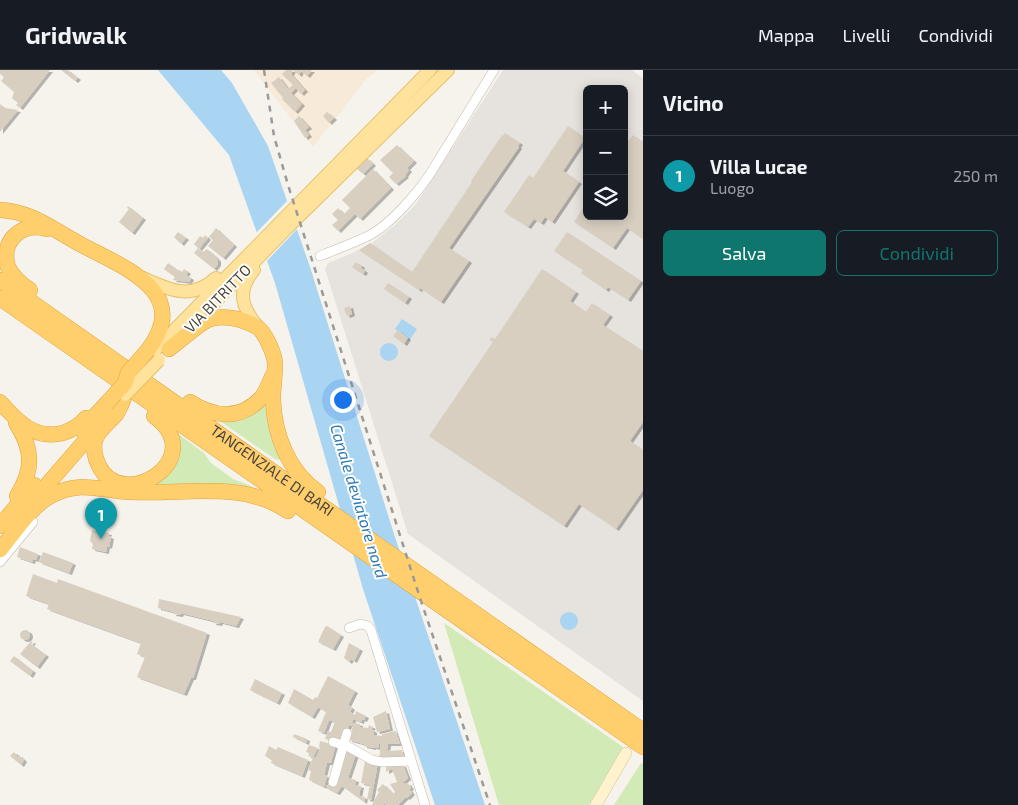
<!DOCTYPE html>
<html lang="it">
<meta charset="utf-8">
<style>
body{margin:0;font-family:"Exo 2",sans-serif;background:#20242c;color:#f1f3f6}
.controls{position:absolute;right:15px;top:15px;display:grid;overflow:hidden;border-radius:8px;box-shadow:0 2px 12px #0003}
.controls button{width:45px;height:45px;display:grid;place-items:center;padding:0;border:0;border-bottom:1px solid #363941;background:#171b24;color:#f1f3f6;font:25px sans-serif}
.you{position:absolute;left:342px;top:329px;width:18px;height:18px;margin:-12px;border:4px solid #fff;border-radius:50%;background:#1a73e8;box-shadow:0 0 0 8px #1a73e833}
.badge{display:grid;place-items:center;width:32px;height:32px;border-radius:50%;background:#0f766e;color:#fff;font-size:16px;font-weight:700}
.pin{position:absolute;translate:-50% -41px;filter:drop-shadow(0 1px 2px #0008)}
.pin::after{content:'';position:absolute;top:26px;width:18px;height:15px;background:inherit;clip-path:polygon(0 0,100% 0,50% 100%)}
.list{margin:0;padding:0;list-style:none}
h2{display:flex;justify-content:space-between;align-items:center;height:65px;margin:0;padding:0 20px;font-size:21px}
h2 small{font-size:16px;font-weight:400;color:#9ea1a6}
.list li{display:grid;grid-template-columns:32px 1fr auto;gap:15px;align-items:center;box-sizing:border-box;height:80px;padding:0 20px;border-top:1px solid #363941}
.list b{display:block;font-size:19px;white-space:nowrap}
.list p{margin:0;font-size:16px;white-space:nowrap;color:#9ea1a6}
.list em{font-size:16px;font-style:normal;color:#9ea1a6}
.actions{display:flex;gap:10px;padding:15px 20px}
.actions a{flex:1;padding:11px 0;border:1px solid #0f766e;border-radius:8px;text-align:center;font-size:18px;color:#0f766e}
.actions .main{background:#0f766e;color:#fff}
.icon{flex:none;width:28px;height:28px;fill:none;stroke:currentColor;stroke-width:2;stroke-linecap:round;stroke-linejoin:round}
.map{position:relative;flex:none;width:643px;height:735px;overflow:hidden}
header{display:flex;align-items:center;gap:30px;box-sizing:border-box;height:70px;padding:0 25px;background:#171b24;border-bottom:1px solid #363941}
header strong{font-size:24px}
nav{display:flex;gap:28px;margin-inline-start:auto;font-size:18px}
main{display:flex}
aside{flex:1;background:#171b24}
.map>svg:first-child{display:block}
.commercial{fill:#f7ead8}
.industrial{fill:#e6e2dd;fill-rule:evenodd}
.green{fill:#d2eab5}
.water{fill:#a9d4f2}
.pier{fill:#f6f3ec}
.building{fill:#d8cfc1;filter:url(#shadow)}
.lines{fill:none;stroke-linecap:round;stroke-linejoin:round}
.street-casing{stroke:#c2bbae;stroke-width:10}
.secondary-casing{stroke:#d6c79b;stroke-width:12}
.primary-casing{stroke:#e6c16a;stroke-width:14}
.highway-casing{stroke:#e0a43c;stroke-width:16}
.street{stroke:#fff;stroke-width:9}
.secondary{stroke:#fff3cd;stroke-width:11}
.primary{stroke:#ffe39c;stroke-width:12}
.highway{stroke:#ffcf6e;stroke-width:15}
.rail{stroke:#9a9a9a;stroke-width:2.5;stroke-dasharray:6 6;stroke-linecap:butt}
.primary-bridge-casing{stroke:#e6c16a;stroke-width:14;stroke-linecap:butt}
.highway-bridge-casing{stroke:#e0a43c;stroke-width:16;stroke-linecap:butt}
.primary-bridge{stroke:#ffe39c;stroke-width:12}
.highway-bridge{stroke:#ffcf6e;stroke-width:15}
.labels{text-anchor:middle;stroke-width:4;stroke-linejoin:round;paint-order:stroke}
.street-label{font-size:15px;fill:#4b4439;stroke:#fff}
.water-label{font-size:16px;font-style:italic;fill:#2e7ab2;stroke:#fff}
</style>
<header>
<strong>Gridwalk</strong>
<nav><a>Mappa</a><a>Livelli</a><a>Condividi</a></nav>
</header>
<main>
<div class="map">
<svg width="643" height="735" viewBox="0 0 643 735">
<defs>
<filter id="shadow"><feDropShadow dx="3" dy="2" stdDeviation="0" flood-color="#0004"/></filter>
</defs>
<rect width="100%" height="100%" fill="#f6f3ec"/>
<polygon class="commercial" points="254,0 378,0 367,8 313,77"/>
<path class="industrial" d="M503 0H632L643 8V631L408 464 325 199 328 193 350 184 372 173 396 154 416 134ZM587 19H624V146H587Z"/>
<g class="green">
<polygon points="265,330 282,389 280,390 275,389 217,349"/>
<polygon points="177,363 204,383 211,393 233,409 249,415 263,424 142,417 154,412"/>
<polygon points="444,553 623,677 589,735 499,735"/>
<polygon points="641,693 643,694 643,735 614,735"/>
</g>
<g class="water">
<polygon points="158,0 221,0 232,13 268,76 310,197 394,464 485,735 435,735 363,519 275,213 229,85"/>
<polygon points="402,249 417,259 409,271 407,270 408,268 395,259"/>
<circle cx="389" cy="282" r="9"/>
<circle cx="569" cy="551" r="9"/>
</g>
<polygon class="pier" points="289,129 299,157 265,193 255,164"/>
<g class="building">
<polygon points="0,0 50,0 20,38 16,35 18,33 12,28 14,22 1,11 4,7 0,4"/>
<polygon points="61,0 68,0 78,8 75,11"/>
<polygon points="286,0 312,0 307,6 301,1 299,5 293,0 291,4 305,20 301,24 296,18 291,23 302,34 295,42 282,29 283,28 271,13 279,7 288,19 293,15 282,4"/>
<polygon points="0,34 5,38 18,40 0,62"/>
<polygon points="327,42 334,48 329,53 323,46"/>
<polygon points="299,46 309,57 305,60 309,65 305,68 294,51"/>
<polygon points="568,56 585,68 563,101 579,112 552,152 545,147 541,153 534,149 528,157 504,142 529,105 533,108"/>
<polygon points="505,63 520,73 518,76 519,77 449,178 469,191 441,232 420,218 419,220 359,180 370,173 412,202 472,112 471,111 502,65 503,66"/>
<polygon points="633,65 643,72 643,169 627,158 613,178 574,152 587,132 587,146 624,146 624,77"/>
<polygon points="397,75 414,91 407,98 409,100 405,105 406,106 396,114 389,107 393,103 380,90"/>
<polygon points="367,88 373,94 363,104 356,98"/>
<polygon points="373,99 391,118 360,149 355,144 338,161 332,155 338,150 332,144 338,138 344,144 350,138 342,130"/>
<polygon points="128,136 143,148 132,163 119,152 129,139 127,138"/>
<polygon points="216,158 234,175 223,188 208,176 213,170 209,167"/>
<polygon points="178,162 186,168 181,174 174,167"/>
<polygon points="567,162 641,211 628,230 608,217 606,220 581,203 583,200 554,181"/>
<polygon points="205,165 208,168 199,179 203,182 207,179 215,186 218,190 218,194 214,199 194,183 198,178 194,174 200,166 203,168"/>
<polygon points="356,192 362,196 361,198 365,201 363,204 352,197"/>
<polygon points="168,193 179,201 180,200 182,202 184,199 188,202 186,205 191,208 189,212 173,210 175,207 164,199"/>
<polygon points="542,199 576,222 570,231 586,242 592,233 610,245 603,255 643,281 643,352 630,371 643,380 643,420 616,459 579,434 564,456 429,366 493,272 489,270 492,267 495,269"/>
<polygon points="388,213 409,227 405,233 384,219"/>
<polygon points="350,236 352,244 347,246 344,238"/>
<polygon points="398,260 408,268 404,274 393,266"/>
<polygon points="92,460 109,463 108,466 111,467 109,477 107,476 106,482 92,479 93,474 90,471"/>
<polygon points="20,477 38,484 36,490 33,489 32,492 17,487"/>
<polygon points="43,482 73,493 69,503 39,492"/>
<polygon points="33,504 57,513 58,509 207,563 193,608 191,608 184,624 137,607 145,587 137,584 141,573 47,539 49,534 26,526"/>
<polygon points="159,529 241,547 236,556 220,552 219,554 213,553 214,551 181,543 180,545 173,544 174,542 158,538"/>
<polygon points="327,556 341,565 333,579 318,572 325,557"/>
<circle cx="25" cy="565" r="5"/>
<polygon points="31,571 33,572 31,574 46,585 37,597 20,584"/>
<polygon points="349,573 360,579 354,591 351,589 349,592 344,588"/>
<polygon points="14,586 33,601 30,606 10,591"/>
<polygon points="328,606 355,621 348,635 352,638 350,642 355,645 356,641 366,646 364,650 362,649 361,652 353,649 352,656 349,655 342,673 325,669 328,661 331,662 335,652 329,650 324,663 318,661 326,642 318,637 312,647 288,633 294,619 313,630 315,627 317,628"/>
<polygon points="255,609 282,623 277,633 250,620"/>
<polygon points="386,641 390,659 377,662 373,647"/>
<polygon points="354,653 360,654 360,657 368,658 369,655 373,657 371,659 374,661 374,665 382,666 382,664 396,661 400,674 388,674 387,681 402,680 404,688 379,689 381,674 379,674 378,678 373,677 373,678 364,676 364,674 349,670"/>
<polygon points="294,664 307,669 306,673 293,667"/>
<polygon points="320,671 334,675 335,678 331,693 327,693 324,705 327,706 324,717 309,710 311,701 308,700 313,687 308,686 309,683 306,682 309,675 318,678 313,687 316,688 320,678 319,677"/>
<polygon points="269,676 276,680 278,677 308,690 302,706 271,693 272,690 265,686"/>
<polygon points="345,678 356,684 348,708 356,710 355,715 361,716 359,726 365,727 364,732 342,716 337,723 326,718 327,715 334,716"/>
<polygon points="14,682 17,685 17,687 19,685 24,690 21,695 10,686"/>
<polygon points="365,691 378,693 371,730 367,729 370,715 361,713"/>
<polygon points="386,695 403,695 408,708 402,713 406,714 408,713 411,718 409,719 412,723 407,728 406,727 398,735 386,735 385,733 383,735 372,735 379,722 377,720 383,714 393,724 395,722 390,714 397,712 392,699 386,702"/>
</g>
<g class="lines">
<g class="street-casing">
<g id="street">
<path d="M320 186C337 179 354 173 370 165 391 154 417 123 430 104L494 0"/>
<polyline points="0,492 33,452"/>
<polyline points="349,558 360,554 368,556 371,560 425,735"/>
<polyline points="333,672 347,676 372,690 382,692 411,691"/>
<polyline points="333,712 347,663"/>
</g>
</g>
<g class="secondary-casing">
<polyline id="secondary" points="596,735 626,683"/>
</g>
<g class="primary-casing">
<g id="primary">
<path d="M254 200C236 221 242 238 258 257"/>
<path d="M143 208C170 220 191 231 216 208"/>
<polyline points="192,256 287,158 448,0"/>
<polyline points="152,283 430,0"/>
</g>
</g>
<g class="highway-casing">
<g id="highway">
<path d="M0 140C31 141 54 160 80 174 122 197 193 221 148 280"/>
<path id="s1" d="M0 210 643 661"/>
<path d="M30 220C21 214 13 207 8 197 0 170 22 152 47 159"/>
<polyline points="0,228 643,677"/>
<path d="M169 279C180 271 196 256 206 251 220 243 244 249 257 257 265 262 275 285 275 294 275 305 273 317 273 329 274 364 288 401 318 422"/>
<path d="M125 325C123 331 120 338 117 343 110 352 99 359 95 370 93 379 95 388 99 396 123 444 211 388 154 346"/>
<path d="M0 332C18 352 34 370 63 363 72 360 80 355 86 348"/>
<path d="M190 332C213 347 240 351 261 328 266 322 269 314 272 307"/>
<path d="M16 353C33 379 34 399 17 426"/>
<polyline points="82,360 106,334"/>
<polyline points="33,431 98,356"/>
<polyline points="0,456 34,415"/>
<path d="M0 480C14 463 32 435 52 425 83 410 100 421 131 422 183 425 242 410 288 441"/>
</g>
</g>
<use href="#street" class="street"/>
<use href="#secondary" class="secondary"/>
<use href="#primary" class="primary"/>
<use href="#highway" class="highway"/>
<polyline class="rail" points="264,0 274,66 288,115 420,528 490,735"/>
<g class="primary-bridge-casing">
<polyline id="primary-bridge" points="125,325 159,290"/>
</g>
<g class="highway-bridge-casing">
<polyline id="highway-bridge" points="106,334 125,313 128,303 148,280"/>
</g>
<use href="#primary-bridge" class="primary-bridge"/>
<use href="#highway-bridge" class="highway-bridge"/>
</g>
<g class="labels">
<g class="street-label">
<text transform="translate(218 229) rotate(-46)" y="5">VIA BITRITTO</text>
<text dy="5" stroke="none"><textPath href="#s1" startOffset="332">TANGENZIALE DI BARI</textPath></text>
</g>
<g class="water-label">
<text transform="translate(359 431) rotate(73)" y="6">Canale deviatore nord</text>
</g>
</g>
</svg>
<div class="controls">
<button>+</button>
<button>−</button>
<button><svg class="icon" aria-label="layers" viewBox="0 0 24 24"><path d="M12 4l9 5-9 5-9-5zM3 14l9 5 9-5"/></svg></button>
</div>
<div class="you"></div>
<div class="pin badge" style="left:101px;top:469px;background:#0f9aa8">1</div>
</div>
<aside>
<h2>Vicino<small></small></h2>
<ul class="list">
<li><span class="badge" style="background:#0f9aa8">1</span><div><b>Villa Lucae</b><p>Luogo</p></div><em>250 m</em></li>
</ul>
<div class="actions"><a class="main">Salva</a><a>Condividi</a></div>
</aside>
</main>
